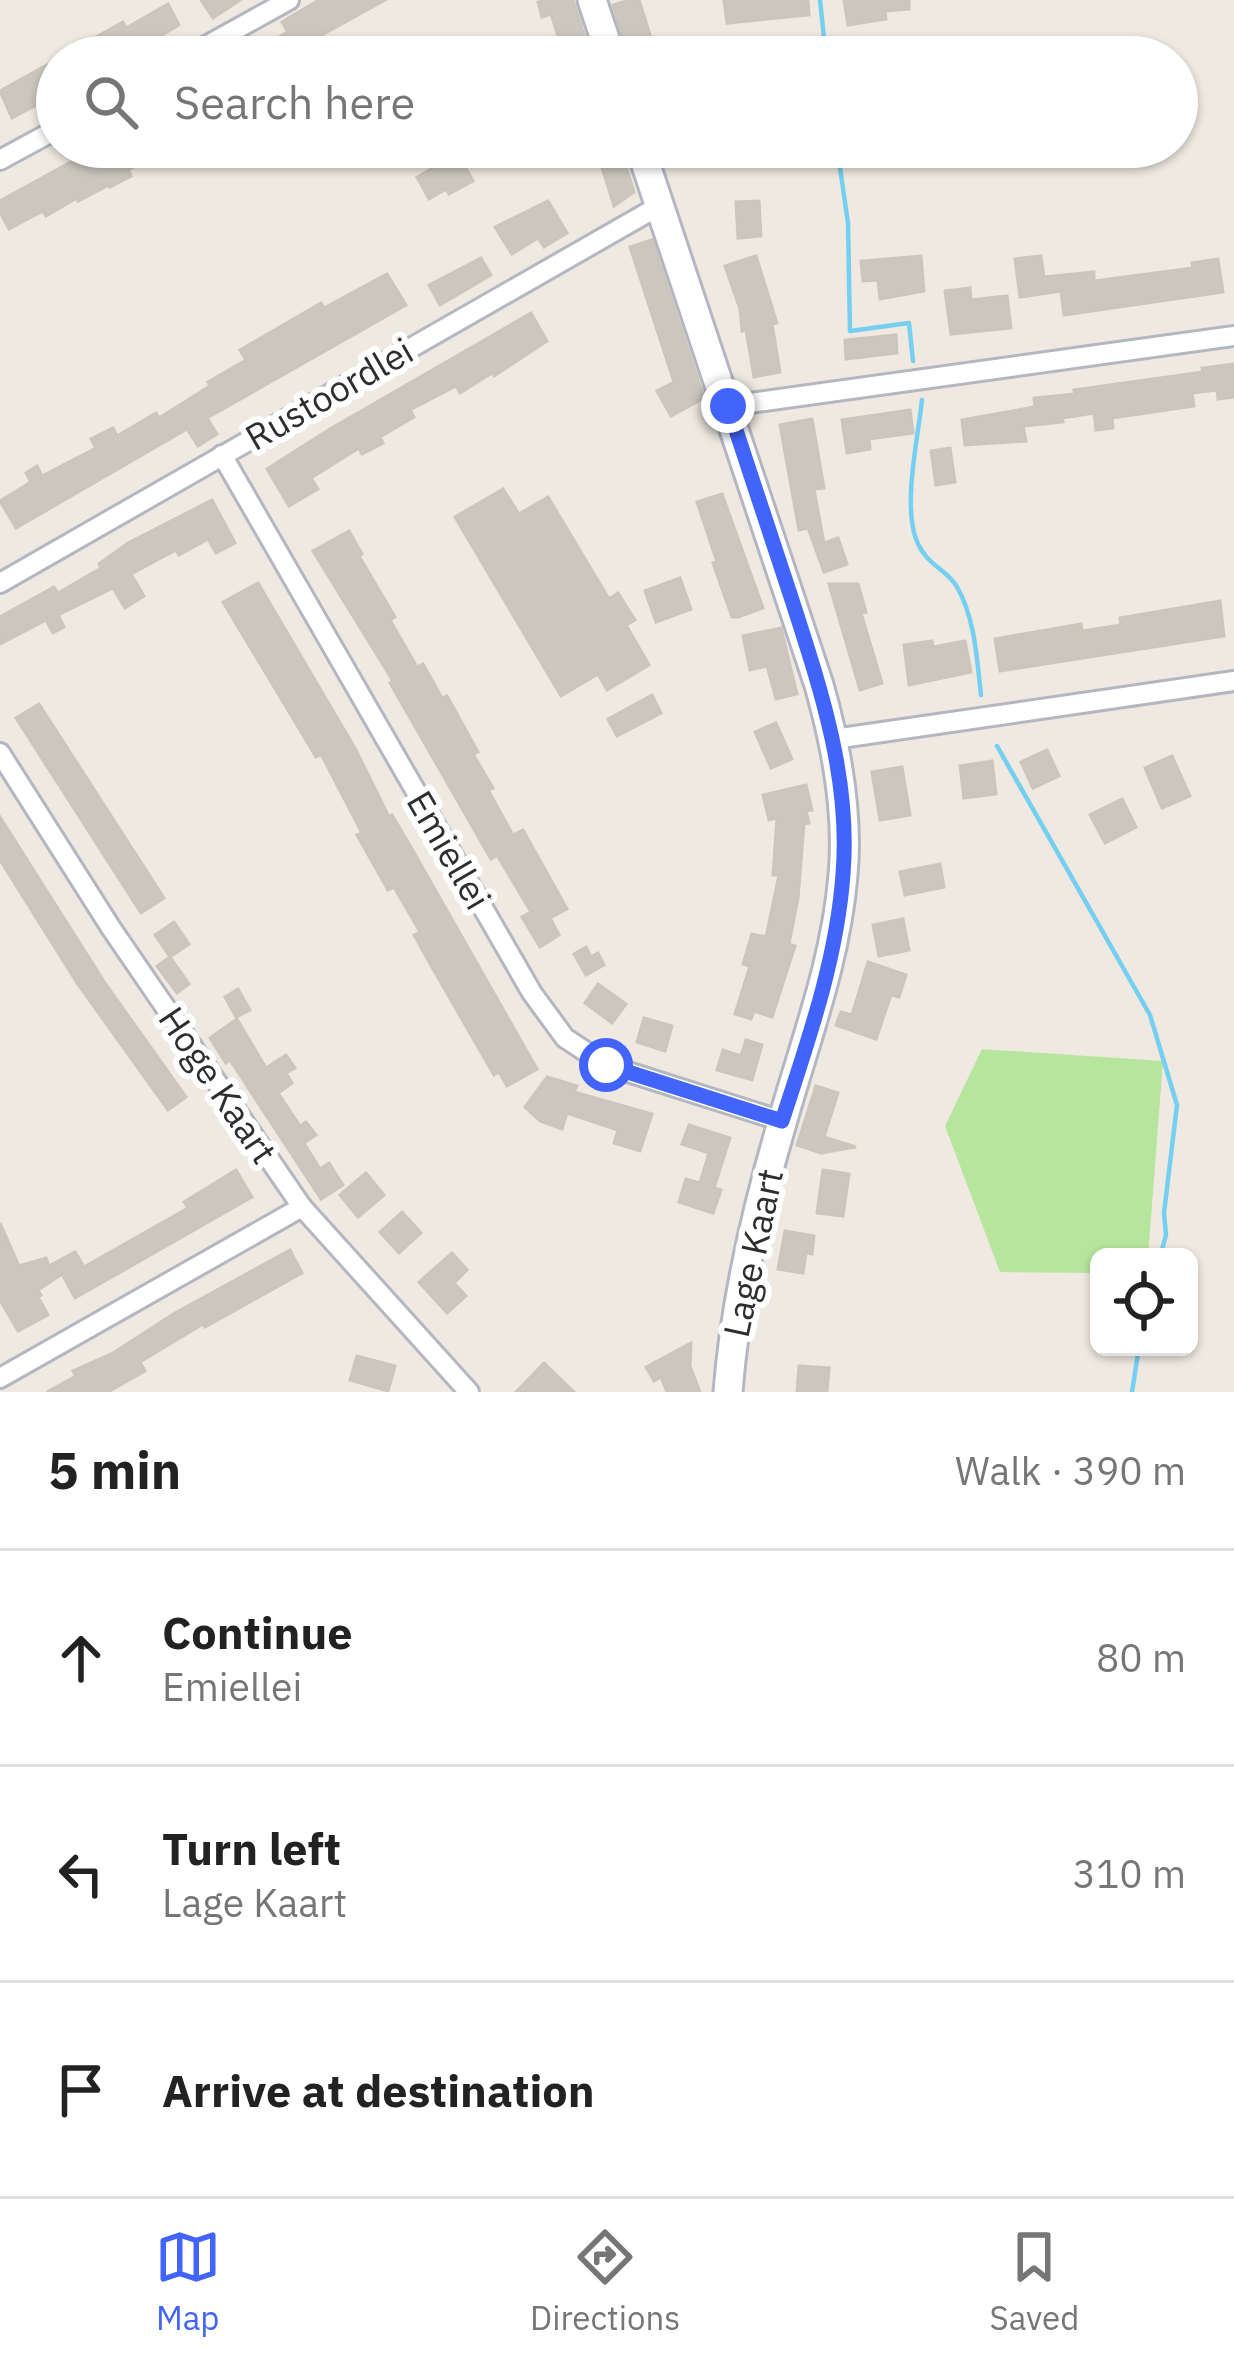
<!DOCTYPE html>
<meta charset="utf-8">
<style>
body{margin:0;font-family:"IBM Plex Sans",sans-serif;background:#f6f6f6;color:#222}
.controls{position:absolute;right:36px;bottom:36px;display:grid;overflow:hidden;border-radius:18px;box-shadow:0 3px 9px #0004}
.controls button{width:108px;height:108px;display:grid;place-items:center;padding:0;border:0;border-bottom:3px solid #e0e0e0;background:#fff;color:#222;font:60px sans-serif}
.stop{position:absolute;width:36px;height:36px;margin:-27px;border:9px solid #4264fb;border-radius:50%;background:#fff}
.stop.end{background:#4264fb;border-color:#fff;box-shadow:0 3px 12px #0008}
.list{margin:0;padding:0;list-style:none}
h2{display:flex;justify-content:space-between;align-items:center;height:156px;margin:0;padding:0 48px;font-size:51px}
h2 small{font-size:39px;font-weight:400;color:#767676}
.list li{display:grid;grid-template-columns:78px 1fr auto;gap:36px;align-items:center;box-sizing:border-box;height:216px;padding:0 48px;border-top:3px solid #e0e0e0}
.list b{display:block;font-size:45px;white-space:nowrap}
.list p{margin:0;font-size:39px;white-space:nowrap;color:#767676}
.list em{font-size:39px;font-style:normal;color:#767676}
.icon{flex:none;width:66px;height:66px;fill:none;stroke:currentColor;stroke-width:2;stroke-linecap:round;stroke-linejoin:round}
.map{position:relative;flex:none;width:1234px;height:1392px;overflow:hidden}
.search{position:absolute;background:#fff;box-shadow:0 3px 9px #0004;left:36px;right:36px;top:36px;height:132px;display:flex;align-items:center;gap:30px;box-sizing:border-box;padding:0 42px;border-radius:66px;color:#767676;font-size:45px}
.sheet{height:804px;background:#fff}
nav{display:flex;justify-content:space-around;align-items:center;box-sizing:border-box;height:168px;border-top:3px solid #e0e0e0;background:#fff;font-size:33px;color:#767676}
nav a{display:grid;justify-items:center;gap:6px}
nav .on{color:#4264fb}
.map>svg:first-child{display:block}
.green{fill:#b6e59e}
.lines{fill:none;stroke-linecap:round;stroke-linejoin:round}
.stream{stroke:#75cff0;stroke-width:4.5}
.building{fill:#cbc7bf;stroke:#cbc5ba;stroke-width:3}
.street-casing{stroke:#b4b7c1;stroke-width:24}
.secondary-casing{stroke:#b4b7c1;stroke-width:33}
.street{stroke:#fff;stroke-width:18}
.secondary{stroke:#fff;stroke-width:27}
.route{stroke:#4264fb;stroke-width:15}
.labels{text-anchor:middle;stroke-width:12;stroke-linejoin:round;paint-order:stroke}
.street-label{font-size:36px;fill:#2e2e2e;stroke:#fff}
</style>
<div class="map">
<svg width="1234" height="1392" viewBox="0 0 1234 1392">
<rect width="100%" height="100%" fill="#efe9e1"/>
<polygon class="green" points="982,1049 1163,1061 1148,1257 1099,1257 1099,1273 1000,1272 945,1126"/>
<g class="lines">
<g class="stream">
<polyline points="820,0 826,57"/>
<polyline points="837,147 848,223 850,331 909,323 913,361"/>
<path d="M922 400C918 438 903 503 916 539 926 566 947 569 957 587 975 618 977 660 981 695"/>
<polyline points="997,746 1150,1015 1177,1105 1164,1213 1166,1235 1160,1257"/>
<polyline points="1132,1392 1139,1347"/>
</g>
</g>
<g class="building">
<polygon points="201,0 240,0 213,18"/>
<polygon points="319,0 385,0 282,57 242,57 288,32 282,22"/>
<polygon points="546,0 573,0 591,57 565,57 551,14 542,17 538,2"/>
<polygon points="630,0 639,0 657,57 629,57 613,5"/>
<polygon points="724,0 808,0 809,15 727,23"/>
<polygon points="844,0 909,0 909,9 885,11 886,19 848,25"/>
<polygon points="168,4 179,25 150,42 117,57 60,57 123,22 126,28"/>
<polygon points="47,65 57,94 12,118 0,91"/>
<polygon points="98,147 168,147 128,170 131,176 110,187 109,185 78,201 77,198 46,216 43,211 9,229 0,212 0,201"/>
<polygon points="680,147 707,147 710,158 686,166"/>
<polygon points="458,154 473,181 449,194 446,189 429,199 417,177"/>
<polygon points="622,154 634,192 614,206 600,161"/>
<polygon points="548,201 567,233 544,247 538,238 512,254 495,227"/>
<polygon points="759,201 761,236 738,238 736,202"/>
<polygon points="652,240 704,398 671,416 657,391 674,382 630,247"/>
<polygon points="756,256 777,323 772,324 780,372 754,377 746,330 742,331 740,309 725,266"/>
<polygon points="921,256 924,291 880,299 878,280 863,281 861,261"/>
<polygon points="1041,256 1044,277 1094,272 1094,281 1193,268 1192,263 1218,259 1223,292 1064,315 1061,291 1020,297 1015,259"/>
<polygon points="481,258 491,275 440,305 429,285"/>
<polygon points="387,274 406,305 207,418 217,434 198,446 187,429 16,528 0,501 31,482 26,473 37,466 42,476 96,448 91,439 113,428 117,436 156,413 159,418 210,386 208,382 246,360 240,350 321,303 324,308"/>
<polygon points="970,288 971,300 1007,296 1011,328 951,334 945,291"/>
<polygon points="531,313 547,341 494,376 492,373 460,393 456,386 410,410 414,417 380,437 383,443 362,454 359,448 311,478 318,489 289,506 267,469 330,429"/>
<polygon points="896,335 897,353 846,359 845,340"/>
<polygon points="1234,364 1234,397 1218,399 1217,390 1192,393 1194,406 1112,418 1113,428 1096,430 1094,413 1062,418 1063,422 1023,426 1026,441 965,445 962,420 1035,407 1034,398 1075,394 1074,390 1203,372 1202,368"/>
<polygon points="910,410 913,433 869,439 870,449 847,453 842,420"/>
<polygon points="812,419 824,488 814,489 824,543 838,538 847,564 824,572 808,528 799,530 780,425"/>
<polygon points="950,448 955,482 936,485 931,451"/>
<polygon points="503,489 519,514 548,497 609,599 618,593 635,620 626,625 649,665 607,690 598,674 561,696 455,517"/>
<polygon points="722,494 763,608 738,617 732,617 713,563 717,562 697,502"/>
<polygon points="212,500 235,543 216,553 208,539 179,555 176,550 131,574 144,596 125,608 113,588 58,615 64,627 53,633 46,620 0,644 0,617 54,587 58,593 101,568 99,564 128,543"/>
<polygon points="349,531 362,554 359,556 395,617 390,620 417,667 423,664 442,698 447,696 478,752 473,754 493,788 488,790 513,835 523,830 567,909 550,918 559,935 540,947 522,917 531,912 497,855 491,859 390,683 393,681 313,551"/>
<polygon points="680,578 691,609 656,622 645,591"/>
<polygon points="258,583 356,750 389,817 392,815 412,849 537,1069 507,1086 499,1072 494,1075 433,969 414,935 420,932 394,887 388,890 357,835 362,833 321,754 316,757 223,602"/>
<polygon points="829,584 858,584 866,612 861,613 882,683 860,690"/>
<polygon points="1220,601 1224,636 1000,671 995,639 1081,624 1082,631 1121,625 1120,618"/>
<polygon points="781,628 797,694 776,699 767,666 750,670 743,636"/>
<polygon points="932,641 933,647 965,641 971,672 909,685 904,645"/>
<polygon points="652,695 661,713 617,736 608,719"/>
<polygon points="39,704 164,898 141,913 16,718"/>
<polygon points="776,723 792,759 771,768 755,732"/>
<polygon points="1047,750 1059,776 1033,788 1021,762"/>
<polygon points="1172,756 1190,796 1162,808 1145,768"/>
<polygon points="992,761 996,794 964,798 960,766"/>
<polygon points="902,767 910,815 880,820 872,772"/>
<polygon points="806,785 812,810 806,811 809,823 804,824 798,898 789,944 795,946 772,1017 754,1011 751,1019 735,1014 750,966 743,964 752,934 766,937 779,875 773,875 777,818 769,820 763,795"/>
<polygon points="1122,799 1136,827 1105,843 1090,815"/>
<polygon points="0,817 105,983 186,1097 168,1110 77,983 0,860"/>
<polygon points="940,864 944,887 905,895 900,872"/>
<polygon points="903,919 909,950 879,956 873,925"/>
<polygon points="174,922 189,944 170,957 155,935"/>
<polygon points="586,947 591,957 598,953 604,965 586,975 574,954"/>
<polygon points="170,957 189,984 177,993 157,966"/>
<polygon points="868,962 906,975 899,997 891,995 876,1039 836,1025 841,1012 852,1015"/>
<polygon points="598,984 626,1004 612,1023 585,1003"/>
<polygon points="238,989 250,1010 236,1017 225,997"/>
<polygon points="644,1018 672,1026 665,1051 637,1042"/>
<polygon points="237,1019 266,1068 286,1055 295,1068 286,1073 292,1083 278,1093 300,1126 306,1122 316,1135 304,1143 320,1169 329,1163 343,1185 321,1199 230,1060 226,1063 210,1038"/>
<polygon points="746,1040 762,1045 752,1080 717,1070 723,1050 741,1056"/>
<polygon points="547,1077 577,1086 574,1092 652,1114 640,1151 614,1143 618,1130 567,1113 562,1129 540,1121 525,1107"/>
<polygon points="816,1086 838,1093 824,1137 856,1147 821,1153 797,1145"/>
<polygon points="689,1125 730,1138 714,1188 721,1190 713,1213 679,1202 686,1179 700,1183 709,1153 682,1144"/>
<polygon points="236,1170 252,1197 75,1298 62,1274 38,1290 41,1295 38,1297 48,1315 18,1331 0,1300 0,1223 19,1266 46,1258 49,1266 75,1252 84,1267 188,1208 184,1202"/>
<polygon points="823,1170 849,1174 843,1216 817,1213"/>
<polygon points="366,1173 384,1195 358,1217 340,1195"/>
<polygon points="402,1212 421,1233 399,1253 380,1232"/>
<polygon points="785,1231 814,1236 812,1254 806,1253 803,1273 778,1269"/>
<polygon points="290,1250 302,1273 205,1327 203,1324 140,1362 145,1371 108,1392 47,1392 76,1376 73,1371 113,1353 175,1313"/>
<polygon points="452,1253 467,1270 454,1283 466,1296 447,1313 419,1282"/>
<polygon points="691,1343 690,1366 700,1392 667,1392 661,1377 654,1381 646,1367"/>
<polygon points="357,1356 395,1366 388,1391 350,1380"/>
<polygon points="544,1363 574,1392 516,1392"/>
<polygon points="799,1366 829,1368 827,1392 797,1392"/>
</g>
<g class="lines">
<g class="street-casing">
<g id="street">
<polyline points="186,57 289,0"/>
<polyline points="0,160 57,129"/>
<polyline points="728,406 1234,336"/>
<polyline points="222,455 532,993 565,1038 606,1065 782,1121"/>
<polyline points="0,583 659,206"/>
<polyline points="834,739 1234,681"/>
<polyline points="0,753 111,928 302,1207 469,1392"/>
<polyline points="0,1378 302,1207"/>
</g>
</g>
<g class="secondary-casing">
<g id="secondary">
<polyline points="592,0 611,57"/>
<path d="M640 147 819 685C836 745 849 812 843 875 836 961 805 1041 782 1123 756 1211 735 1300 728 1392"/>
</g>
</g>
<use href="#street" class="street"/>
<use href="#secondary" class="secondary"/>
</g>
<g class="lines">
<path class="route" d="M606 1065 782 1121C808 1041 837 959 843 874 851 778 820 687 791 597 770 534 749 470 728 406"/>
</g>
<g class="labels">
<g class="street-label">
<text transform="translate(329 394) rotate(-30)" y="13">Rustoordlei</text>
<text transform="translate(449 850) rotate(60)" y="13">Emiellei</text>
<text transform="translate(218 1085) rotate(56)" y="13">Hoge Kaart</text>
<text transform="translate(753 1253) rotate(-78)" y="13">Lage Kaart</text>
</g>
</g>
</svg>
<div class="controls">
<button><svg class="icon" aria-label="locate" viewBox="0 0 24 24"><circle cx="12" cy="12" r="6"/><path d="M12 2v4M12 18v4M2 12h4M18 12h4"/></svg></button>
</div>
<div class="stop" style="left:606px;top:1065px"></div>
<div class="stop end" style="left:728px;top:406px"></div>
<div class="search"><svg class="icon" aria-label="search" viewBox="0 0 24 24"><circle cx="10" cy="10" r="6"/><path d="M15 15l6 6"/></svg>Search here</div>
</div>
<section class="sheet">
<h2>5 min<small>Walk · 390 m</small></h2>
<ul class="list">
<li><svg class="icon" aria-label="ahead" viewBox="0 0 24 24"><path d="M12 20V5M6 11l6-6 6 6"/></svg><div><b>Continue</b><p>Emiellei</p></div><em>80 m</em></li>
<li><svg class="icon" aria-label="left" viewBox="0 0 24 24"><path d="M17 20v-9H6M10 6l-5 5 5 5"/></svg><div><b>Turn left</b><p>Lage Kaart</p></div><em>310 m</em></li>
<li><svg class="icon" aria-label="arrive" viewBox="0 0 24 24"><path d="M6 21V4h12l-3 4 3 4H6"/></svg><div><b>Arrive at destination</b></div></li>
</ul>
</section>
<nav>
<a class="on"><svg class="icon" aria-label="map" viewBox="0 0 24 24"><path d="M3 6l6-2 6 2 6-2v14l-6 2-6-2-6 2zM9 4v14M15 6v14"/></svg>Map</a>
<a><svg class="icon" aria-label="directions" viewBox="0 0 24 24"><path d="M12 3l9 9-9 9-9-9zM9 14v-3h6M13 9l2 2-2 2"/></svg>Directions</a>
<a><svg class="icon" aria-label="saved" viewBox="0 0 24 24"><path d="M7 4h10v16l-5-4-5 4z"/></svg>Saved</a>
</nav>
